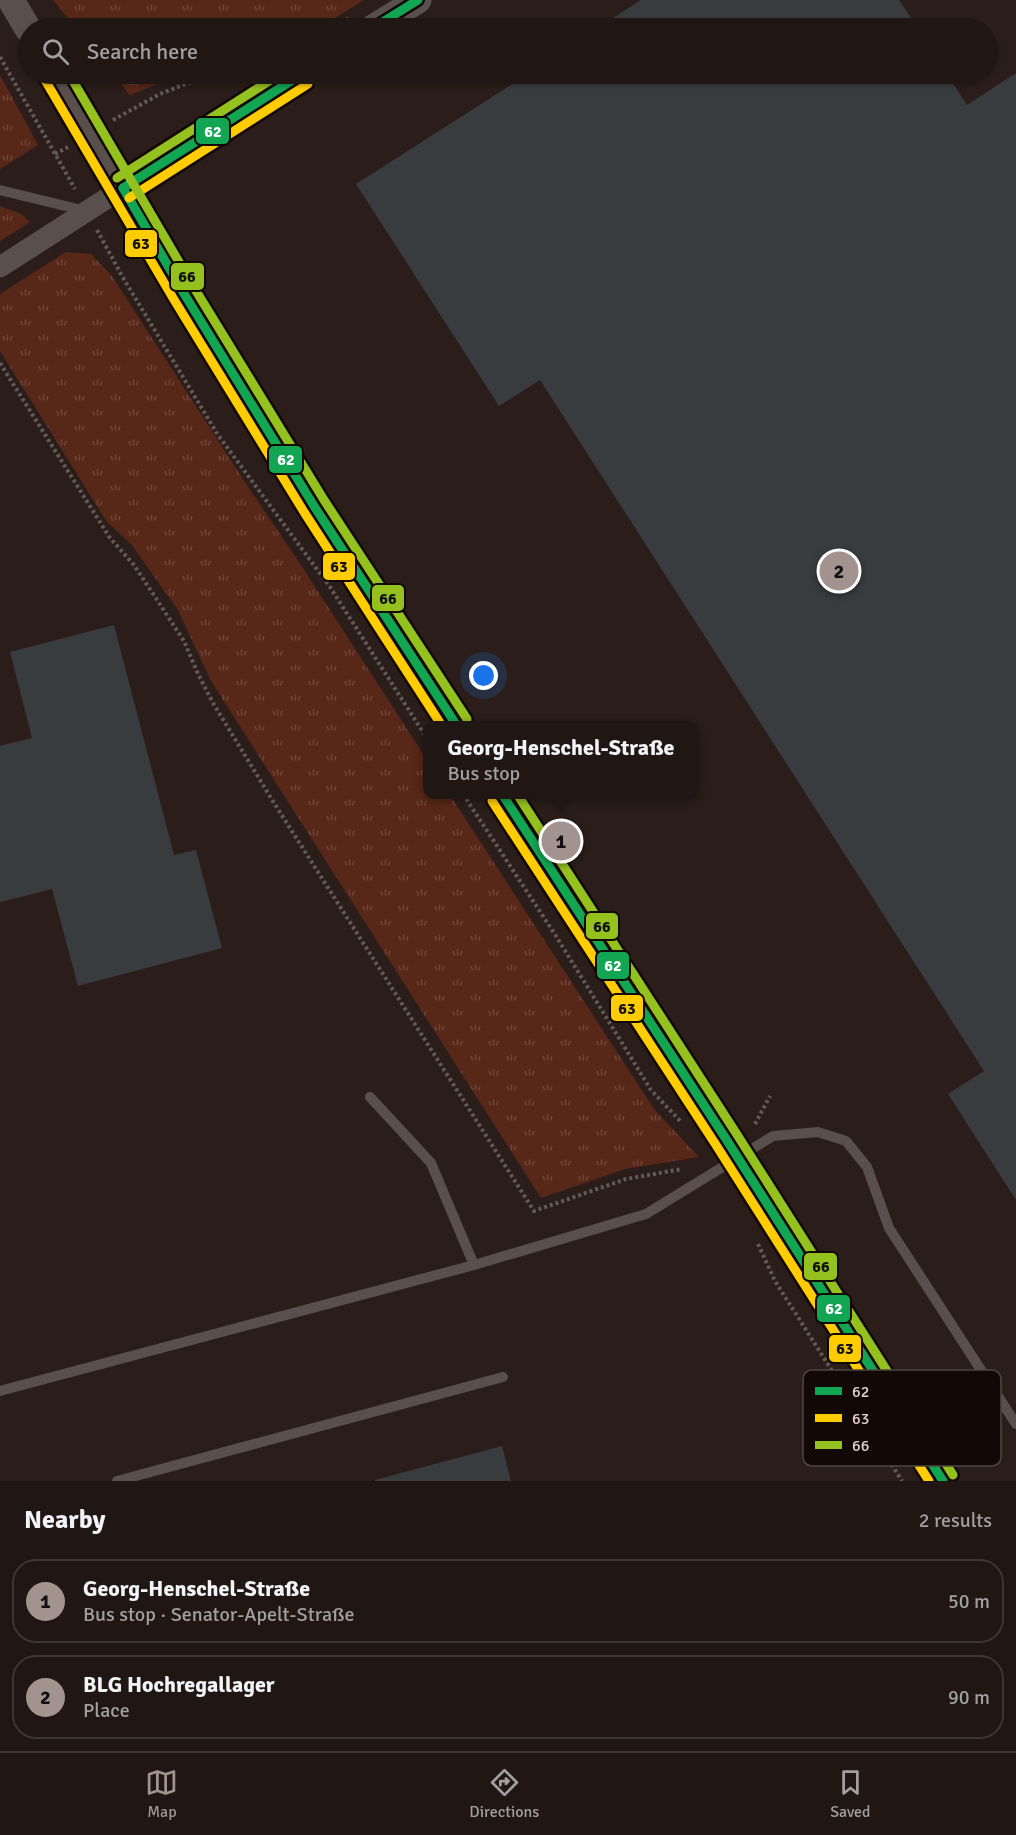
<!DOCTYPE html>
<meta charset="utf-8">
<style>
body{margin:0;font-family:Signika,sans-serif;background:#2d2322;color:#f1f3f6}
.you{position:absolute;left:484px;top:676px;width:21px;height:21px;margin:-15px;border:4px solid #fff;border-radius:50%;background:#1a73e8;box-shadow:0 0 0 9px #1a73e833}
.badge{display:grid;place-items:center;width:39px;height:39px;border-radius:50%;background:#a2938e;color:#111;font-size:20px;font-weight:700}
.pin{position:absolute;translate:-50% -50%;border:3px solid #fff;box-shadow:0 2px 6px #0006}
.popup{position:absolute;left:423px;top:721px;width:276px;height:78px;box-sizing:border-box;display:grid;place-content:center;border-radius:12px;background:#201614;filter:drop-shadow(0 2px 4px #0005);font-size:20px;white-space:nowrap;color:#a29fa0}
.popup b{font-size:22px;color:#f1f3f6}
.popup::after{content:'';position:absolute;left:50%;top:100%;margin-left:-12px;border:12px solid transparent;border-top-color:#201614}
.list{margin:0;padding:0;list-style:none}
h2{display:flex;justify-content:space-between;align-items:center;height:78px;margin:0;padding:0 24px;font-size:26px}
h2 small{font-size:20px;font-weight:400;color:#a29fa0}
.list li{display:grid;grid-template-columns:39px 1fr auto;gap:18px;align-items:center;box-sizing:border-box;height:84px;margin:0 12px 12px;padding:0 12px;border:2px solid #3d3534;border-radius:24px}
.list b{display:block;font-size:22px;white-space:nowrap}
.list p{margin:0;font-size:20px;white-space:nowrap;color:#a29fa0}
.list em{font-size:20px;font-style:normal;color:#a29fa0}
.icon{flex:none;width:33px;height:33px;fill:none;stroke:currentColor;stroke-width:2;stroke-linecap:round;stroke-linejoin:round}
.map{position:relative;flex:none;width:1016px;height:1481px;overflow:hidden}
.search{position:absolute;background:#201614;box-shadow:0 2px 4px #0004;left:18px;right:18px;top:18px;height:66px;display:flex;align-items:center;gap:15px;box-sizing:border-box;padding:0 21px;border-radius:33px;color:#a29fa0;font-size:22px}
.sheet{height:270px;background:#201614}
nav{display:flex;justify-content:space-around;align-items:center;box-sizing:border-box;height:84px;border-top:2px solid #3d3534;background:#201614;font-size:16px;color:#a29fa0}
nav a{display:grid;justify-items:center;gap:3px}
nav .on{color:#a2938e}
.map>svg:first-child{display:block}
.grass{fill:url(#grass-tufts)}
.building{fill:#383c3e}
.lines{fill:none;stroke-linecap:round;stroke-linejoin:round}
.path{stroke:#625a56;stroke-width:4;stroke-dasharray:3 3;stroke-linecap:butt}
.service{stroke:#594f4c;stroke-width:10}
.minor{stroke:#594f4c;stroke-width:21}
.tertiary{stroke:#594f4c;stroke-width:27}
.tertiary-bridge{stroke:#594f4c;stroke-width:27}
.bus-1-casing{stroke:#120806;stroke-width:14}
.bus-2-casing{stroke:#120806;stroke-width:14}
.bus-3-casing{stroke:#120806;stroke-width:14}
.bus-1{stroke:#13a652;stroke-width:9}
.bus-2{stroke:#fc0;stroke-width:9}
.bus-3{stroke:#95c11f;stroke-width:9}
.key{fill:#120806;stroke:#504542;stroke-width:1.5}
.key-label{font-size:16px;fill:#e2d2cd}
.line-badge{stroke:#120806;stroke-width:2}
.badge-label{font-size:16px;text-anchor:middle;font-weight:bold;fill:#fff}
.pale-badge-label{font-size:16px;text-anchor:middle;font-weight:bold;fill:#111}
</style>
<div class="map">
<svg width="1016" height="1481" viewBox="0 0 1016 1481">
<defs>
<pattern id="grass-tufts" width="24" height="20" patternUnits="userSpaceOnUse" patternTransform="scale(1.5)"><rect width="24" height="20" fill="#572717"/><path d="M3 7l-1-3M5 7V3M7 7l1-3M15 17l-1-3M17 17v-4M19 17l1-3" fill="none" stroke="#6f4538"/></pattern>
</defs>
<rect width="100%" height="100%" fill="#2b1e1a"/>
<g class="grass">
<polygon points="53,0 364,0 319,28 76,28"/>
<polygon points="113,74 204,74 172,78 130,95"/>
<polygon points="0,75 38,145 0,169"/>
<polygon points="0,206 21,214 30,222 0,241"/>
<polygon points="66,252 91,254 112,276 250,490 297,559 427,760 428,794 450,795 654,1109 699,1157 625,1169 541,1198 211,681 178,610 131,544 107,522 0,351 0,294"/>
</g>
<g class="building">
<polygon points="641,0 899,0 918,28 597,28"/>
<polygon points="1016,73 1016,1200 948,1094 984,1071 540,380 499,406 356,184 528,74 947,74 967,105"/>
<polygon points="114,625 174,855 196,850 222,948 78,986 52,889 0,902 0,746 32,738 10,652"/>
<polygon points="502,1446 511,1481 375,1481 375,1480"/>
</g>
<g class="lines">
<g class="path">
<polyline points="332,28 348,18"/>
<polyline points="0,57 75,189"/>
<polyline points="113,120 160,94 188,83 248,74"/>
<polyline points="55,154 68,147"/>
<polyline points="97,230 122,276 218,435 330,587 428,740"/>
<polyline points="0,363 110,538 134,565 184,641 198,674 213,703 274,803 534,1211 626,1179 682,1169"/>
<polyline points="463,794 556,936 651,1090 682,1123"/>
<polyline points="755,1124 770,1096"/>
<polyline points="758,1244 775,1281 902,1481"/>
</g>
<g class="service">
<polyline points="0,190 86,211"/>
<polyline points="370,1097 431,1163 474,1265"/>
<polyline points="0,1391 474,1265 646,1214 773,1136 818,1132 846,1141 867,1167 889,1228 1016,1424"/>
<polyline points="117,1481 503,1377"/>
</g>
<polyline class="minor" points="0,267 123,188"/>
<g class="tertiary">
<polyline points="11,0 28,29"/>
<polyline points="373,28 418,0"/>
<polyline points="55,74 183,292 314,506 457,726"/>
<polyline points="123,188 302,74"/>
<polyline points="502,794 726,1139"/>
<polyline points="749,1176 943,1481"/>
</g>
<polyline class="tertiary-bridge" points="726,1139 749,1176"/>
<g class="bus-1-casing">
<g id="bus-1">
<polyline points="373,28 418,0"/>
<polyline points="123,188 183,292 314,506 457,726"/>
<polyline points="123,188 302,74"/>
<polyline points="502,794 726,1139 943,1481"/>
</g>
</g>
<g class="bus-2-casing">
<g id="bus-2">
<polyline points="45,80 173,298 304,512 442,726"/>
<polyline points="129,198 308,84"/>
<polyline points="492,801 716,1145 929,1481"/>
</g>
</g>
<g class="bus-3-casing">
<g id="bus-3">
<polyline points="69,74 193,286 324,500 467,719"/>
<polyline points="117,178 280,74"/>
<polyline points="517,794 736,1133 953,1475"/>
</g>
</g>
<use href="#bus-1" class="bus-1"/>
<use href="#bus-2" class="bus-2"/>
<use href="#bus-3" class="bus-3"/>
</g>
<rect x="803" y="1370" width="198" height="96" rx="9" class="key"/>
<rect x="815" y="1387" width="27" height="8" fill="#13a652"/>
<rect x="815" y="1414" width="27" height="8" fill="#fc0"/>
<rect x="815" y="1441" width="27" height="8" fill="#95c11f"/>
<g class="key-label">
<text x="852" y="1397">62</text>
<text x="852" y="1424">63</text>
<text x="852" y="1451">66</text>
</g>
<g class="line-badge">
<rect x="195" y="117" width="35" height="28" rx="6" fill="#13a652"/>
<rect x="124" y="229" width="34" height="29" rx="6" fill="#fc0"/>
<rect x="170" y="262" width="35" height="29" rx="6" fill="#95c11f"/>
<rect x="268" y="445" width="35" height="29" rx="6" fill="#13a652"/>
<rect x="322" y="552" width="34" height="29" rx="6" fill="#fc0"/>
<rect x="371" y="584" width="34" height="28" rx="6" fill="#95c11f"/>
<rect x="585" y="912" width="34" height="28" rx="6" fill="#95c11f"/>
<rect x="596" y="951" width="34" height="29" rx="6" fill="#13a652"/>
<rect x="610" y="994" width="34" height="28" rx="6" fill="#fc0"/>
<rect x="803" y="1252" width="35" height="29" rx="6" fill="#95c11f"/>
<rect x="816" y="1294" width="35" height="29" rx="6" fill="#13a652"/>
<rect x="828" y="1334" width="34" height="29" rx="6" fill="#fc0"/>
</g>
<g class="badge-label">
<text x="213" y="137">62</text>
<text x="286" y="465">62</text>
<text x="613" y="971">62</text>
<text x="834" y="1314">62</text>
</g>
<g class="pale-badge-label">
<text x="141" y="249">63</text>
<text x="187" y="282">66</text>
<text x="339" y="572">63</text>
<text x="388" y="604">66</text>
<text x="602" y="932">66</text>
<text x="627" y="1014">63</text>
<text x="821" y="1272">66</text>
<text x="845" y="1354">63</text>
</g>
</svg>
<div class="you"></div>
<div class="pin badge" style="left:561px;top:841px">1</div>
<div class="popup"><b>Georg-Henschel-Straße</b>Bus stop</div>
<div class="pin badge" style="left:839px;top:571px">2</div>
<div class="search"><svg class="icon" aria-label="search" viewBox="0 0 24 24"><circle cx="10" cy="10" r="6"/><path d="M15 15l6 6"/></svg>Search here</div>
</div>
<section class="sheet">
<h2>Nearby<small>2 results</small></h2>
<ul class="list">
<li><span class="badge">1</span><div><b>Georg-Henschel-Straße</b><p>Bus stop · Senator-Apelt-Straße</p></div><em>50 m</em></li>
<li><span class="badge">2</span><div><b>BLG Hochregallager</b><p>Place</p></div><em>90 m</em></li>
</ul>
</section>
<nav>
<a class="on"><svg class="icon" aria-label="map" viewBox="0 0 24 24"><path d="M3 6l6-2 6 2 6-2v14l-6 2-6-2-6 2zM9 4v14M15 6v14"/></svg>Map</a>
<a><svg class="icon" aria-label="directions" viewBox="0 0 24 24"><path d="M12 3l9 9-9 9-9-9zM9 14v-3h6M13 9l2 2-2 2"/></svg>Directions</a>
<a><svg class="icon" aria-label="saved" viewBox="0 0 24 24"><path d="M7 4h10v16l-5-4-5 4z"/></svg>Saved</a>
</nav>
